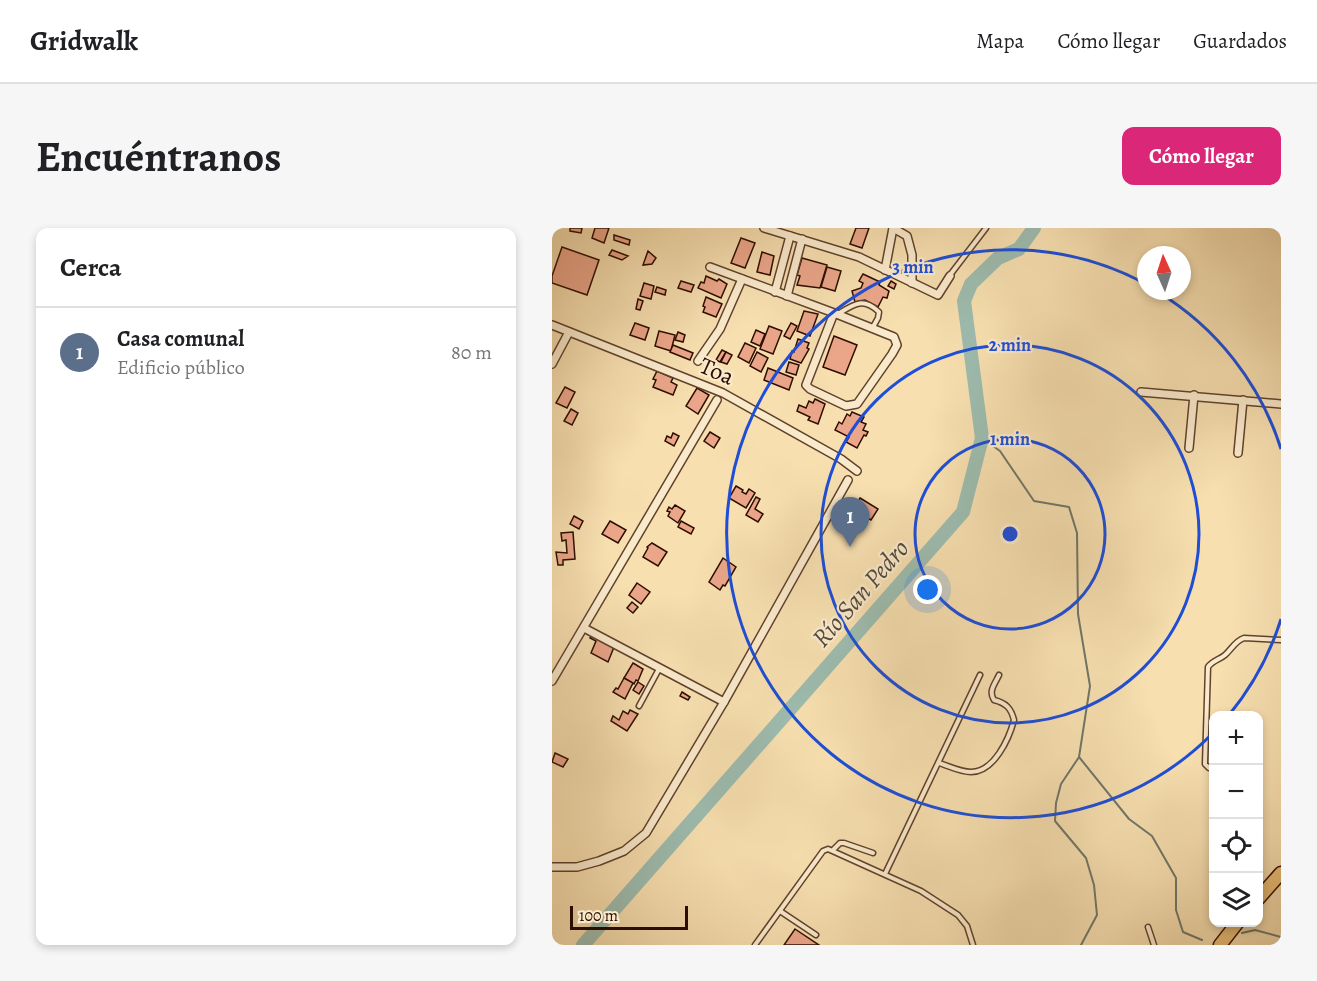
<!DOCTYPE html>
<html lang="es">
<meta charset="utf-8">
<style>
body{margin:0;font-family:Alegreya,serif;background:#f6f6f6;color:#202124}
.controls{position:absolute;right:18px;bottom:18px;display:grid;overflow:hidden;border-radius:12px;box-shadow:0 3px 9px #0003}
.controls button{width:54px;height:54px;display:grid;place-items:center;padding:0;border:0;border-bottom:2px solid #e0e0e0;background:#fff;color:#202124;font:30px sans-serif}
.compass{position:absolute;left:585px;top:18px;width:54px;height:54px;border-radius:50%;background:#fff;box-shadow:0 3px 9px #0003;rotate:357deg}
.scale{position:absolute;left:18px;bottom:15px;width:118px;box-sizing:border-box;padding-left:6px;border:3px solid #2d0d00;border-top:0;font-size:16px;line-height:21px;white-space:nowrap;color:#2d0d00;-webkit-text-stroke:4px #faeacc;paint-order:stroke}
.you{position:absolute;left:376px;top:362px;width:21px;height:21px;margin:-15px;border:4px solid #fff;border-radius:50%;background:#1a73e8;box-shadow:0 0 0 9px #1a73e833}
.badge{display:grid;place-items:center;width:39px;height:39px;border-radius:50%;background:#db2777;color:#fff;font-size:20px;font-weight:700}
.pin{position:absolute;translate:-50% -50px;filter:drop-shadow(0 2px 3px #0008)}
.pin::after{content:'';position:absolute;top:32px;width:21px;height:18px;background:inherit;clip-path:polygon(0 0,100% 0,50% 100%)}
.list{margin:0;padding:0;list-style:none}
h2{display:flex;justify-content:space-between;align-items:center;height:78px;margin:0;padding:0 24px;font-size:26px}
h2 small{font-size:20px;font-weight:400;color:#757577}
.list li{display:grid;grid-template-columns:39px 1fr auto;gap:18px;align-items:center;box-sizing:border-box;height:90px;padding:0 24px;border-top:2px solid #e0e0e0}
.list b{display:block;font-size:22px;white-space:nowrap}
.list p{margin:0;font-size:20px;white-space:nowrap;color:#757577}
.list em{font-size:20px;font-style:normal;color:#757577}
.icon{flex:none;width:33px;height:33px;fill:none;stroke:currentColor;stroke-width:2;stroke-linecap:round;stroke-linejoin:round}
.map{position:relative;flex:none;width:729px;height:717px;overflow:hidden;border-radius:12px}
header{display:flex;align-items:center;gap:36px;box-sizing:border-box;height:84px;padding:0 30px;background:#fff;border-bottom:2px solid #e0e0e0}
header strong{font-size:28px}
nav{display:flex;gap:33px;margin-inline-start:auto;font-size:21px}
.intro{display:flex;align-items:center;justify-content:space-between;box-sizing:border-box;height:144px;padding:0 36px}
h1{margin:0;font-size:42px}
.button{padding:15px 27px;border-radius:12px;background:#db2777;color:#fff;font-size:21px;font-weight:700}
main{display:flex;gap:36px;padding:0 36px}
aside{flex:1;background:#fff;border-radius:12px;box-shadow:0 3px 9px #0003}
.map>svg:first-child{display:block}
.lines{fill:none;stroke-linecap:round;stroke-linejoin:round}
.stream{stroke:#707669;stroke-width:2}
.river{stroke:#9dbcaf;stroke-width:14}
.building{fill:#eba68a;stroke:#2d0d00;stroke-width:1.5}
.lane-casing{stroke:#60422c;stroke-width:7}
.street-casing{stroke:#60422c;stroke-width:10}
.highway-casing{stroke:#2d0d00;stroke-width:15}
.lane{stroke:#faeacc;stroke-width:4}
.street{stroke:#faeacc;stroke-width:7}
.highway{stroke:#ecc078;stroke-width:12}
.ring{fill:none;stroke:#1d4ed8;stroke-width:3}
.labels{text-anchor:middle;stroke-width:4.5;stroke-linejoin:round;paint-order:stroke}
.street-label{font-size:24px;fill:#2d0d00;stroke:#faeacc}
.water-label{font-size:26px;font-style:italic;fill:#544a3d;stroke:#faeacc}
.centre{fill:#1d4ed8;stroke:#faeacc;stroke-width:3}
.ring-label{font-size:18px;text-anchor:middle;font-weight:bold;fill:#1d4ed8;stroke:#faeacc;stroke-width:4.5;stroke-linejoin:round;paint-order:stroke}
</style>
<header>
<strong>Gridwalk</strong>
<nav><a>Mapa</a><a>Cómo llegar</a><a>Guardados</a></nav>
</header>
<div class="intro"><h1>Encuéntranos</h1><a class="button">Cómo llegar</a></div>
<main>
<aside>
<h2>Cerca<small></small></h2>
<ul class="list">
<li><span class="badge" style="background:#5c6f8a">1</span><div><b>Casa comunal</b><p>Edificio público</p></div><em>80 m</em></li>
</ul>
</aside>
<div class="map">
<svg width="729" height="717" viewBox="0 0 729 717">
<rect width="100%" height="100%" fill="#f7dfb0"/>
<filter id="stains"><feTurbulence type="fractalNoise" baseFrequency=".00333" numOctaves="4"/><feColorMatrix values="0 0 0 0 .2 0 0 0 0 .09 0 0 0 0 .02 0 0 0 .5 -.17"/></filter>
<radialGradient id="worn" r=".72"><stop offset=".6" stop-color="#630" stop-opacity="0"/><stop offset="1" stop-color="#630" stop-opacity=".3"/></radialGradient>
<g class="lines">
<g class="stream">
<polyline points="430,210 448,223 482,273 517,279 525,305 526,386 538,458 527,529 509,556 504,575 503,593 534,630 542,657 545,687 529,717"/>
<polyline points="527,529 577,591 600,608 624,650 624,682 631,704 650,712"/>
<polyline points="690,705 703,702 729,709"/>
</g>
<polyline class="river" points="31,717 411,284 430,210 412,73 419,56 446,30 467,21 482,0"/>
</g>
<g class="building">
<polygon points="18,0 30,0 29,5 18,3"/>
<polygon points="43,0 57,0 52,15 40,10"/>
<polygon points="304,0 317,0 310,20 298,16"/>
<polygon points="62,7 78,12 77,17 62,12"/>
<polygon points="189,10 203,15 193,40 179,35"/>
<polygon points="10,19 47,32 35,67 0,55 0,48"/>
<polygon points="60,22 76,28 70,32 57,27"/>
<polygon points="96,23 104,30 100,36 91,37"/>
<polygon points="210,24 222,28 218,47 205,44"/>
<polygon points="250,30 275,37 268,60 245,57 248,48 245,47"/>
<polygon points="275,39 289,43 283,63 269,59"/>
<polygon points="311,46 328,54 327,57 337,63 335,70 331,69 326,79 313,72 303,74 300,63 309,60 311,55 307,53"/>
<polygon points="154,48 165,53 167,51 175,56 169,70 146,60 149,54 152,55"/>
<polygon points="129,53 142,57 139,64 126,60"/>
<polygon points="339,53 344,56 342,61 336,58"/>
<polygon points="92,55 102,58 99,71 88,68"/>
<polygon points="105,59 114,62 113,67 103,64"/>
<polygon points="154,69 170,76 164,89 151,84 153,79 151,78"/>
<polygon points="86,71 91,73 88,82 84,81"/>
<polygon points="252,83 266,86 258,108 245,103"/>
<polygon points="83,95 97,100 93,112 78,107"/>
<polygon points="239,95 245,98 238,111 232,108"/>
<polygon points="217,98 230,103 221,126 208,121"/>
<polygon points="204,102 213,106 208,118 199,114"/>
<polygon points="107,103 123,107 119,123 103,118"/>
<polygon points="126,104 133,107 131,114 123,112"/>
<polygon points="282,108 305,117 293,147 271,139"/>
<polygon points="246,111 257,115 255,120 257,121 249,135 238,131 240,123 242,124"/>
<polygon points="193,115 204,120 197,135 186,129"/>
<polygon points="121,117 141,125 138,132 118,124"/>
<polygon points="170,122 174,124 168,134 164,132"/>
<polygon points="174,124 180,127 175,136 169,134"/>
<polygon points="205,124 216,130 209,144 198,138"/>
<polygon points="237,134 247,137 244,147 234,144"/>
<polygon points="216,140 241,150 237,162 212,152"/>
<polygon points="105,143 121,150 119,154 125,157 121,167 101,159 104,152 101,151"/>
<polygon points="13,159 23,164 15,180 4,175"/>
<polygon points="145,160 157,167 146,186 134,178"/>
<polygon points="263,171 273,176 266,196 256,192 258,189 245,183 247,177 254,180 257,173 261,175"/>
<polygon points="19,181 26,185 20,197 12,193"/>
<polygon points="300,184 312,189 309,194 314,196 311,202 316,204 314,208 312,207 305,220 294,214 297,209 283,202 287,194 290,196 295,186 298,188"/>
<polygon points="158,204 168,210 162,220 152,213"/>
<polygon points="121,205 127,208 122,218 113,213 115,208 119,210"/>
<polygon points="184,258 191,262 190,264 194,266 197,261 203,265 194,280 177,270"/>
<polygon points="204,269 208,271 203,281 211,286 206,294 194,287"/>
<polygon points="308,270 326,281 319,292 301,282"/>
<polygon points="123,277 133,283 126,295 116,288 118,284 115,283 117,279 120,281"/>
<polygon points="22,288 31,293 27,301 18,296"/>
<polygon points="58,293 74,302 66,315 50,306"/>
<polygon points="129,293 142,300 139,306 126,299"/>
<polygon points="21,304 23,331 11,332 11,337 6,337 4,324 15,325 14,312 10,313 9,305"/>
<polygon points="100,315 115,324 106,338 91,329 96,320 95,319"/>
<polygon points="171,330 184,339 173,358 171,357 168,362 157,354"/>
<polygon points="85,355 98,364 89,376 77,367"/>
<polygon points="80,374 86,379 81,385 75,380"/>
<polygon points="40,407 62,419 56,434 39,425 44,413 38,410"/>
<polygon points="81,435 91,441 86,453 84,452 82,456 72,450"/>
<polygon points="72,450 81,455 73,471 61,464 64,460 66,461"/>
<polygon points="86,454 92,458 87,466 81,462"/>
<polygon points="130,464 138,469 136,472 128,468"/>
<polygon points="78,482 86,486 75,503 59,493 61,488 67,492 71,483 76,486"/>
<polygon points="3,525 16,531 11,539 0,534"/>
<polygon points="243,701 267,717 232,717"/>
</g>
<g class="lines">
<g class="lane-casing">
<g id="lane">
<polyline points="398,47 434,0"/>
<path d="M286 86C302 76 311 69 327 84L326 90 321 99"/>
<polyline points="87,478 107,441"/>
<path d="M387 535C397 538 408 544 419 544 442 544 457 511 462 492 459 480 454 475 442 472 436 463 443 456 447 447"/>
<path d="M662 540H657L653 536 656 439C661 432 667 432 673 427 680 421 683 413 692 410L729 412"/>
<polyline points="706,551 707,553"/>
<polyline points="281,622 288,615 292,615 321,625"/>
<polyline points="333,646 428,447"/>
<polyline points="228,683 264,707"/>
<polyline points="596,699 602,717"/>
<polyline points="203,717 271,623 276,621 369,663 406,687 415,698 421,717"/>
</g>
</g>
<g class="street-casing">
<g id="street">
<polyline points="212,0 307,29 386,67 398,48"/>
<polyline points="341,0 355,8 360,27 360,55"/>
<polyline points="158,39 282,85 342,109 345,117 340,126 305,176 294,178 258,161 254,157 282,85"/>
<polyline points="333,42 341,0"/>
<polyline points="223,64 238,8"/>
<polyline points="235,68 250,11"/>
<polyline points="0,97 171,165 289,231 305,243"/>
<polyline points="146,133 168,101 190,51"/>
<polyline points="0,136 17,104"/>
<polyline points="589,164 729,176"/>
<polyline points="637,220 642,167"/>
<polyline points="686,225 691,172"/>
<polyline points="32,400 172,474"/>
<polyline points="0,453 165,172"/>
<polyline points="0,639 25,639 47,633 72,623 94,605 172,474 296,252"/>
</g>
</g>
<g class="highway-casing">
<g id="highway">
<polyline points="706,671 729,645"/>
<polyline points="668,717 686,694"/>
</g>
</g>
<use href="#lane" class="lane"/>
<use href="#street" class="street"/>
<use href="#highway" class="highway"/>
</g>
<g class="ring">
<circle cx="458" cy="306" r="95"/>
<circle cx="458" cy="306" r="189"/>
<path d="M729 391A284 284 0 0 1 677 487M661 505A284 284 0 1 1 594 56M606 64A284 284 0 0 1 729 221"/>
</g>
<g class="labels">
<g class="street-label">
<text transform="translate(165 143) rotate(24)" y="8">Toa</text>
</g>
<g class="water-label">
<text transform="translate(308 365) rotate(-49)" y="9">Río San Pedro</text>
</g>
</g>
<circle cx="458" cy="306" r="9" class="centre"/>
<g class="ring-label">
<text x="361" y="45">3 min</text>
<text x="458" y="123">2 min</text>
<text x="458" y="217">1 min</text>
</g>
<rect width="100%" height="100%" filter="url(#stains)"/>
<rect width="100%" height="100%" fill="url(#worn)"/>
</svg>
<div class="controls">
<button>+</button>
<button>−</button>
<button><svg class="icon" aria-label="locate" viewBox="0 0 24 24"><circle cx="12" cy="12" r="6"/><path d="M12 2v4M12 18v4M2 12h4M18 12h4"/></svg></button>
<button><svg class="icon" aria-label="layers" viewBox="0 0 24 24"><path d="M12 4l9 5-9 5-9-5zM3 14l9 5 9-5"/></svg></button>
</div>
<svg class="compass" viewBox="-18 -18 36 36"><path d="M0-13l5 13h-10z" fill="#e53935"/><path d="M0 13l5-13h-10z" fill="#757577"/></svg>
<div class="scale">100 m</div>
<div class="you"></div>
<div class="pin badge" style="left:298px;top:319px;background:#5c6f8a">1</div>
</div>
</main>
